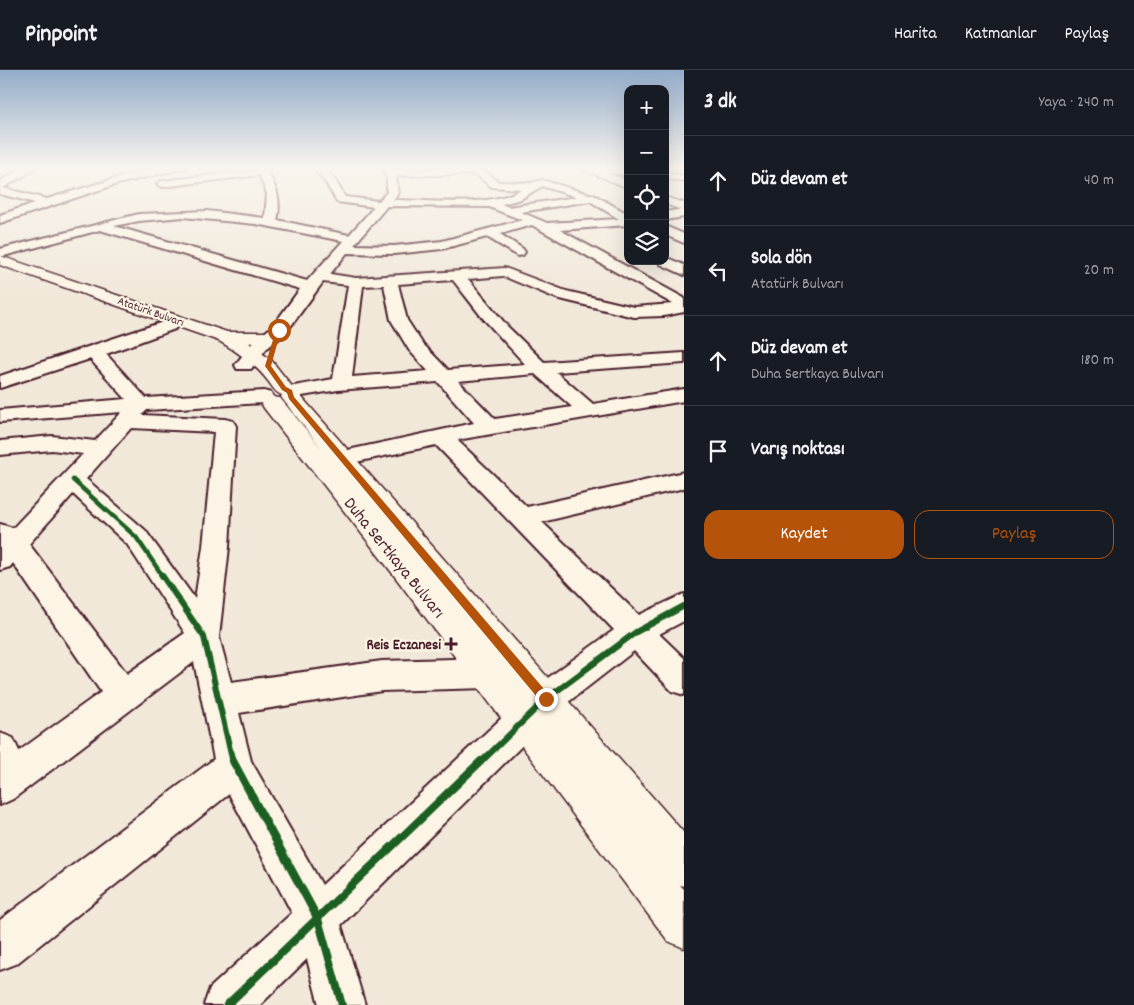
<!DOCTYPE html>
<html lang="tr">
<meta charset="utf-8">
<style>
body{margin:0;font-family:Dekko,sans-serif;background:#242831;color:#f1f3f6}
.controls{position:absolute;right:15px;top:15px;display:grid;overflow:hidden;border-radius:10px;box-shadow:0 5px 20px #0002}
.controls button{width:45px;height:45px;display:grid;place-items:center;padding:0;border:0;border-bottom:1px solid #363941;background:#171b24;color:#f1f3f6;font:25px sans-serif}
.stop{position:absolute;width:15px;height:15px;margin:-11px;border:4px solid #b45309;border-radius:50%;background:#fff}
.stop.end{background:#b45309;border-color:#fff;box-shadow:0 1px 5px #0008}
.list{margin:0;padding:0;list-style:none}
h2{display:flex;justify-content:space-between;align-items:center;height:65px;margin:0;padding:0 20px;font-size:21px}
h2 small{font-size:16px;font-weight:400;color:#9ea1a6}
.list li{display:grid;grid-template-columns:32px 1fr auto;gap:15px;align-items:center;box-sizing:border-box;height:90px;padding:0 20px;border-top:1px solid #363941}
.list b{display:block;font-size:19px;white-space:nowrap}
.list p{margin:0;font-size:16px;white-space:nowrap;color:#9ea1a6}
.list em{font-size:16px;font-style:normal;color:#9ea1a6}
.actions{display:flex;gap:10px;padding:15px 20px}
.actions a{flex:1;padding:11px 0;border:1px solid #b45309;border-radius:15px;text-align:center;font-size:18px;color:#b45309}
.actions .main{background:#b45309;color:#fff}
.icon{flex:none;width:28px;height:28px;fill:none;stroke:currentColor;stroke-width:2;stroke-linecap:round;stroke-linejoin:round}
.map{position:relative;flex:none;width:684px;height:935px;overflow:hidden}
header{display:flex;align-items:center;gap:30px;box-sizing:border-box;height:70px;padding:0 25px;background:#171b24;border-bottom:1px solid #363941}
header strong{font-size:24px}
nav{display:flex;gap:28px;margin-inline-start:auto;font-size:18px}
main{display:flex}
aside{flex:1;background:#171b24}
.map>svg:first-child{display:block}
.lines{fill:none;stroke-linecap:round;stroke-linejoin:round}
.minor-casing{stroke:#4a1f2b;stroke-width:4}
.major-casing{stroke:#4a1f2b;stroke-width:3}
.minor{fill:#fcf5e5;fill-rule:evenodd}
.major{fill:#fcf5e5;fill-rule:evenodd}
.cycleway-far2-casing{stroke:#fcf5e5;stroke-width:8}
.cycleway-far1-casing{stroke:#fcf5e5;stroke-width:9}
.cycleway-casing{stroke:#fcf5e5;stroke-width:11}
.cycleway-far2{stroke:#1b5e20;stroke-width:4.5}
.cycleway-far1{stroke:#1b5e20;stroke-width:6}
.cycleway{stroke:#1b5e20;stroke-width:8}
.route{fill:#b45309}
.poi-dot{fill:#4a1f2b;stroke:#fcf5e5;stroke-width:2}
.labels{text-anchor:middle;stroke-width:4.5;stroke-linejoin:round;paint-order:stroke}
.far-street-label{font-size:12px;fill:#4a1f2b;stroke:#fcf5e5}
.poi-label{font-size:15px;font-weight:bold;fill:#4a1f2b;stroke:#fcf5e5;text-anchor:end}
.near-street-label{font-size:18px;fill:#4a1f2b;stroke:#fcf5e5}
</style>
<header>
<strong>Pinpoint</strong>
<nav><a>Harita</a><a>Katmanlar</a><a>Paylaş</a></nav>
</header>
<main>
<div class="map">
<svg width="684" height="935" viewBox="0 0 684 935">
<rect width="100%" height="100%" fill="#f1e8da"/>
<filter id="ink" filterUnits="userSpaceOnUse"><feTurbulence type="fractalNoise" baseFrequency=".02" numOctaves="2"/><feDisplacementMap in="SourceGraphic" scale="10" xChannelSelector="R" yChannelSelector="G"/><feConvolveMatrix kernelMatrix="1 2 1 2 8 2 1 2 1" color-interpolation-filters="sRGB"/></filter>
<g filter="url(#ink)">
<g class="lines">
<g class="minor-casing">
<g id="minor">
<polygon points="24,97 38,97 3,118 47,129 137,102 161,97 188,97 117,114 0,153 0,145 35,133 0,124 0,111"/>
<path d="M253 97H263C276 112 282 131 277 150L349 165 374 137 337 132 326 113 313 97H324L335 110 345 127 379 131 387 122V108L381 97H391L393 100 472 98 487 103 499 112 531 113 542 110 596 126 628 144V155L560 160 684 228V242L664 246 634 247 556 228 503 206 468 209 508 257 544 292 684 283V293L556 302 593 334 684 319V331L457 370 527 437 684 402V418L542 452 639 545 684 524V551L659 564 684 588V625L672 621 634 581 558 640 341 855 365 935H319L307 889 260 935H204L210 918 292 843 229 724 16 894 0 900V850L214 689 194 592 13 729 0 735V663L13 668 19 681 101 622 13 493 10 497 0 500V454L13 458 83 384 52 380 0 385V371L52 366 95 371 122 342 0 352V340L126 329 90 289 0 318V306L169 250 175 251 177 255 175 259 106 284 146 328 264 321 271 323 274 327 271 331 264 333 147 340 142 345 225 349 233 351 236 356 229 477 219 567 231 612 382 591 487 588 498 592 503 603 498 614 487 618 382 621 239 643 251 691 322 815 534 618 614 560 436 375 342 395 334 393 331 388 334 383 474 353 438 312 338 320 290 328 283 326 280 322 283 318 333 309 348 215 323 212 285 264 266 279 251 299H237L235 295 254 271 273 256 300 219 100 160 0 187V179L139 144 207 141 265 148 267 124 259 105 162 117 157 114 162 111 255 100ZM471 104 479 107 492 117 521 119C494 138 427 130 393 130L398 123 396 106ZM542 116 577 127 508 137 502 134 521 129ZM590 131 619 149 547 153 521 142ZM387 136 489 137 522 150 442 171 394 176 354 175ZM183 147 256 154 343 171 307 211 114 156 139 151ZM532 155 673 234 634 237 566 221 505 198 356 208 330 204 347 183 394 184 442 179 487 167 518 186 523 185 525 182 523 179 500 164ZM453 210 481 246 525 294 448 300 422 273 407 250 398 214ZM384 215 391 250 409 280 428 301 352 307 363 216ZM535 304 572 337 495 349 458 311ZM131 358 214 362 203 477 195 529 145 460 86 409ZM73 424 127 474 185 563 127 604 29 474Z"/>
<polygon points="576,97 628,99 628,105 581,100"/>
<polygon points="665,103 684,105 684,111 665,109"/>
<polygon points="684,139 684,147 665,150 665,142"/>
<polygon points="665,156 684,164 684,173 665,165"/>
<polygon points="665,187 684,195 684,205 660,194 658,191 665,191"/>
</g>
</g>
<g class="major-casing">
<g id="major">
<polygon points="577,97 592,97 628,111 628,118"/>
<polygon points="665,127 684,133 684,141 665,134"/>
<path d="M0 186 227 262H276L279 266 276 270 249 273 272 291 294 319 293 321 298 323 684 763V816L680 815 684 819V878L668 871 393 504 264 338 261 333 264 328 272 327 280 328 322 379 284 331 281 327 282 325C275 323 273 317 268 311 255 294 238 282 219 271L0 195Z"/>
</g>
</g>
<use href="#minor" class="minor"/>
<use href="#major" class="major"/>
<g class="cycleway-far2-casing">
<polyline id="cycleway-far2" points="73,410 136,467 162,505"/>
</g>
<g class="cycleway-far1-casing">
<g id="cycleway-far1">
<polyline points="161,504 204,567 233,693"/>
<polyline points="480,693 546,629 636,562 684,536"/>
</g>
</g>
<g class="cycleway-casing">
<g id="cycleway">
<polyline points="233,691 318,849 342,935"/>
<polyline points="227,935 481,691"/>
</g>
</g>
<use href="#cycleway-far2" class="cycleway-far2"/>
<use href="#cycleway-far1" class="cycleway-far1"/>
<use href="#cycleway" class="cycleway"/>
</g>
</g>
<linearGradient id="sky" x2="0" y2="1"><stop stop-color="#94acca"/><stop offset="0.43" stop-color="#f9f5ee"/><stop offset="1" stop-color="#f9f5ee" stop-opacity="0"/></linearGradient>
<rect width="684" height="228" fill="url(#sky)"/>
<polygon class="route" points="279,258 281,260 271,296 286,317 292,320 294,327 550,626 550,633 542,633 289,329 287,323 282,320 265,296 276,260"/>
<path class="poi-dot" d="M448.5 566.5h5v5h5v5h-5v5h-5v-5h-5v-5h5z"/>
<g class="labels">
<g class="far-street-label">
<text transform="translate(151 241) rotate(19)" y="4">Atatürk Bulvarı</text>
</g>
<g class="poi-label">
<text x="441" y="579">Reis Eczanesi</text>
</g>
<g class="near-street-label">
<text transform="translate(395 487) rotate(51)" y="6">Duha Sertkaya Bulvarı</text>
</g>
</g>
</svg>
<div class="controls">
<button>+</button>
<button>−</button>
<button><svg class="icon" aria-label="locate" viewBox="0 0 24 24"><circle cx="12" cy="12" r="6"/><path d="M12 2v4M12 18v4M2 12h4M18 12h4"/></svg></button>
<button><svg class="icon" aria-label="layers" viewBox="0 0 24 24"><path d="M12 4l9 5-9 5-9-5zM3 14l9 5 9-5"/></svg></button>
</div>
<div class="stop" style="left:279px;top:260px"></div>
<div class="stop end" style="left:546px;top:629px"></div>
</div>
<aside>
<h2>3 dk<small>Yaya · 240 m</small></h2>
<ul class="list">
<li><svg class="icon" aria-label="ahead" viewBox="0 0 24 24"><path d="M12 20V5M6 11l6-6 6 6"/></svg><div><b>Düz devam et</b></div><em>40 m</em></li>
<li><svg class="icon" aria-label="left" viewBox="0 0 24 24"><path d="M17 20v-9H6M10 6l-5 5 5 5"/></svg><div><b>Sola dön</b><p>Atatürk Bulvarı</p></div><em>20 m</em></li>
<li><svg class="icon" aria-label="ahead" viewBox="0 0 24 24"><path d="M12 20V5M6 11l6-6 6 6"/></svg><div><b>Düz devam et</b><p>Duha Sertkaya Bulvarı</p></div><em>180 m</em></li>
<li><svg class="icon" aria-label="arrive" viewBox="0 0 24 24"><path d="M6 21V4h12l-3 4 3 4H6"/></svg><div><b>Varış noktası</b></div></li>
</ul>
<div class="actions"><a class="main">Kaydet</a><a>Paylaş</a></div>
</aside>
</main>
